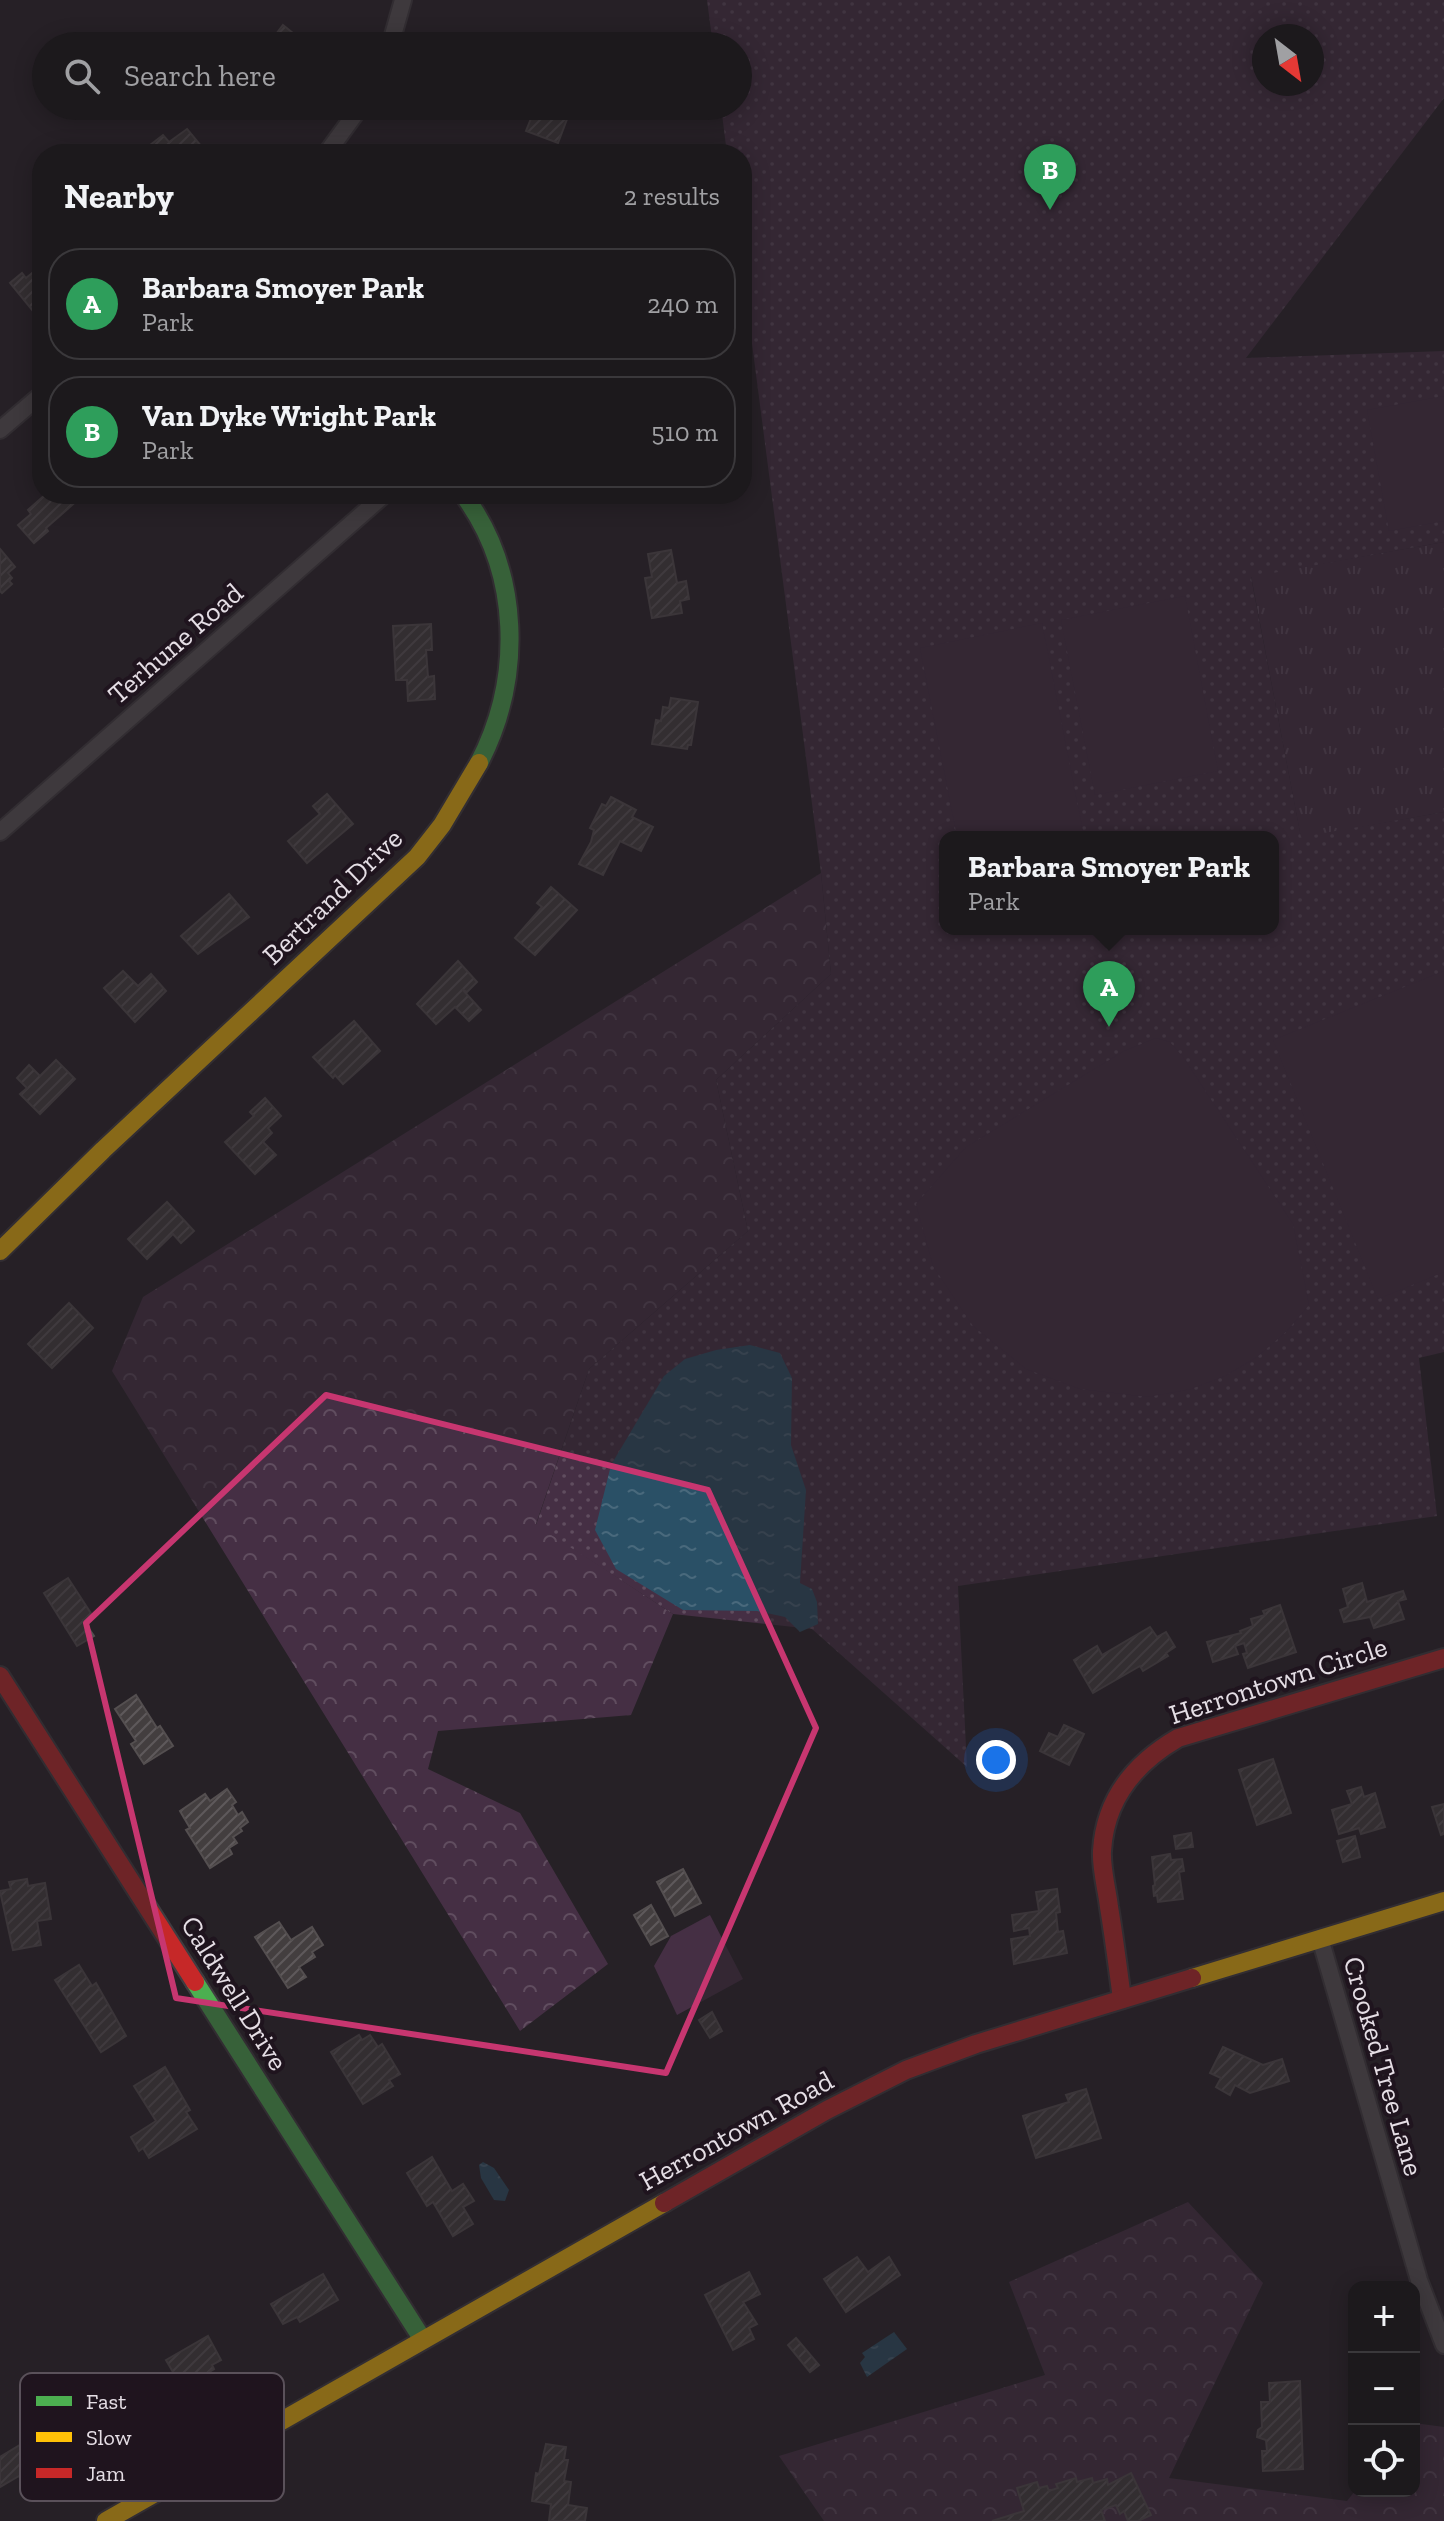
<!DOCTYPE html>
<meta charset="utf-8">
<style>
body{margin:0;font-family:"Zilla Slab",serif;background:#252225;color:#f1f3f6}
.controls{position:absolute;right:24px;bottom:24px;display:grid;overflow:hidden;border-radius:16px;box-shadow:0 4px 20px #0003}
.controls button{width:72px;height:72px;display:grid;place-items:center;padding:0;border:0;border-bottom:2px solid #3a383b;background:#1c191c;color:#f1f3f6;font:40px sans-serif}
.compass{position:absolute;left:1252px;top:24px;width:72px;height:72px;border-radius:50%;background:#1c191c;box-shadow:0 4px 20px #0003;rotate:149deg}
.you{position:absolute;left:996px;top:1760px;width:28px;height:28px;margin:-20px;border:6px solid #fff;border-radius:50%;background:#1a73e8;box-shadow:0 0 0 12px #1a73e833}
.badge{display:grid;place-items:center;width:52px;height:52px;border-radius:50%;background:#7c3aed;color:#fff;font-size:26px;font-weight:700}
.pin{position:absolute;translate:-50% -66px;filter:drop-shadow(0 2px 4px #0008)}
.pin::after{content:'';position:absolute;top:42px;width:28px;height:24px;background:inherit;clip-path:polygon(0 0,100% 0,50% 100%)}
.popup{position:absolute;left:939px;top:831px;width:340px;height:104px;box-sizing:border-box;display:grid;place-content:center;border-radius:16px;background:#1c191c;filter:drop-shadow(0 2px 6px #0005);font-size:26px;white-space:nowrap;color:#a0a0a3}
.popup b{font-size:30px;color:#f1f3f6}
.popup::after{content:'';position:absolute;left:50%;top:100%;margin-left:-16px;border:16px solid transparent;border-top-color:#1c191c}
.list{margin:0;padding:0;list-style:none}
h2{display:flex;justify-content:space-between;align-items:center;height:104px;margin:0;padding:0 32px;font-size:34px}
h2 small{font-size:26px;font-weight:400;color:#a0a0a3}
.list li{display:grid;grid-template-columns:52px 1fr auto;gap:24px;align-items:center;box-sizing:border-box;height:112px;margin:0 16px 16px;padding:0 16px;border:2px solid #3a383b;border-radius:32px}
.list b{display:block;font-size:30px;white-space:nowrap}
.list p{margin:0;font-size:26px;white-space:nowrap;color:#a0a0a3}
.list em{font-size:26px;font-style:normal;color:#a0a0a3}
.icon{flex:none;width:44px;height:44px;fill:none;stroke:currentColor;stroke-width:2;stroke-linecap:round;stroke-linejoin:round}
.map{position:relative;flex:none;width:1444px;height:2521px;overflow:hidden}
.search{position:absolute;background:#1c191c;box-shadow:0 4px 20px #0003;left:32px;top:32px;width:720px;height:88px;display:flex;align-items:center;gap:20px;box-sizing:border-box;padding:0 28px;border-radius:44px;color:#a0a0a3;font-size:30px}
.panel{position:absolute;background:#1c191c;box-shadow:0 4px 20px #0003;left:32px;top:144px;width:720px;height:360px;border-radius:32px}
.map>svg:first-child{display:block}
.grass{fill:url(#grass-tufts)}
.forest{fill:url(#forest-crowns)}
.park{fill:url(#park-dots);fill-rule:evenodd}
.garden{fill:#452f44}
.water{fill:url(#water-ripples)}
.building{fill:url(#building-hatch);stroke:#544f50;stroke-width:2}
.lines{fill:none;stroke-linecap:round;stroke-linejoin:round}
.street-casing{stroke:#403c40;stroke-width:20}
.fast-casing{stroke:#403c40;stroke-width:22}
.slow-casing{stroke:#403c40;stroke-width:22}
.jam-casing{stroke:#403c40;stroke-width:22}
.street{stroke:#5c5859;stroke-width:16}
.fast{stroke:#4caf50;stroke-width:18}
.slow{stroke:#ffc107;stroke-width:18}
.jam{stroke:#c62828;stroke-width:18}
.marked{fill:none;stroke:#c73670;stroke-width:6;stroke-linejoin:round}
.labels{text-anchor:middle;stroke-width:8;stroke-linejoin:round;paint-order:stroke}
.street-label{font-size:28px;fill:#e5dee5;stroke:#1f141e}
.key{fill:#1f141e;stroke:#5a515a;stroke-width:2}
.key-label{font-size:22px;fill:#e5dee5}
</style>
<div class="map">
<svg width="1444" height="2521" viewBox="0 0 1444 2521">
<defs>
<pattern id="grass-tufts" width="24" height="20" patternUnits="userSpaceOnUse" patternTransform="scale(2)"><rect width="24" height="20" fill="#452f44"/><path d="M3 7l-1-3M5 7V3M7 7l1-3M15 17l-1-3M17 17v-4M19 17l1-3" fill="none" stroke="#604d5f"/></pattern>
<pattern id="forest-crowns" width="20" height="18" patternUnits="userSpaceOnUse" patternTransform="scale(2)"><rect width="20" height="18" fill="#452f44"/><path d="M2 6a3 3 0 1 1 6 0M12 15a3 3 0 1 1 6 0" fill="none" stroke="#604d5f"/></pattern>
<pattern id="park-dots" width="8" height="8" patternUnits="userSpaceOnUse" patternTransform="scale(2)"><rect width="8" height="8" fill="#452f44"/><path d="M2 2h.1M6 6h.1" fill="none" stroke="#604d5f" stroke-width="1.8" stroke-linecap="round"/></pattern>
<pattern id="water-ripples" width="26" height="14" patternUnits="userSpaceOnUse" patternTransform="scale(2)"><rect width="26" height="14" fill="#2a5066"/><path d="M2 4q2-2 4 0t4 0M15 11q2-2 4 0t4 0" fill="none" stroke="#49697c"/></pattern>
<pattern id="building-hatch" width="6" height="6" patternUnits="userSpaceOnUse" patternTransform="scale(2)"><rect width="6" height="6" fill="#433e3f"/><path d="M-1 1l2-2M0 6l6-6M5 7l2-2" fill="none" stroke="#5e595b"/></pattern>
</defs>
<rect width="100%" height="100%" fill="#262126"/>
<polygon class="grass" points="1444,542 1444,812 1301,838 1251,576"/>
<g class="forest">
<polygon points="821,873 831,974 716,1080 748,1231 589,1369 536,1524 673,1614 631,1715 438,1731 428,1769 520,1813 608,1964 520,2031 112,1371 143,1297"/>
<polygon points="1188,2202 1263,2283 1169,2478 1347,2501 1355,2491 1414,2491 1414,2423 1444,2427 1444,2521 824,2521 779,2456 1045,2375 1009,2282"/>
</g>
<path class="park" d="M707 0H1444V98L1246 358 1444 351V542L1251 577 1301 837 1444 812V1352L1419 1358 1437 1516 958 1586 967 1767 812 1629 673 1614 536 1525 589 1369 748 1231 716 1080 831 974 821 873 742 267V154H727L721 106H738V46H713ZM1264 36H1312V84H1264ZM945 837H1273V929H945Z"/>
<g class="garden">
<polygon points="1444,396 1444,521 1389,531 1367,410"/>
<polygon points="1185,596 1218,771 1095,795 1061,620"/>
<polygon points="1042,623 1084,837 957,837 920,648"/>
<polygon points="1444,971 1444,1272 1378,1299 1273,1040"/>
<polygon points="1156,1038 1170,1042 1183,1057 1293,1224 1309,1305 1287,1331 1257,1357 1225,1376 1191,1389 1148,1397 1080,1389 1026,1369 973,1326 933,1266 916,1204 966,1147 1124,1051"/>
<polygon points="710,1915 743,1979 677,2015 654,1966 671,1936"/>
</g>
<g class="water">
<polygon points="750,1345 780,1353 792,1378 791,1445 806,1490 800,1583 812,1589 817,1602 818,1624 800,1632 785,1617 757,1611 683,1610 616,1569 595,1530 611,1465 664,1376 685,1359 716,1350"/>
<polygon points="483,2162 494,2168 509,2190 505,2201 494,2200 481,2178 479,2165"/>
<polygon points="894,2332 907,2349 867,2377 860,2363 865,2357 862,2353"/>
</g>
<g class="building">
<polygon points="283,25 309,46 267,46"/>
<polygon points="536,106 572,106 558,143 526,131"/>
<polygon points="187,129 202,147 193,154 149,154 145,149 163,135 169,142"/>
<polygon points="42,265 42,303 33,311 10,283 22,273 26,278"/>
<polygon points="46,494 75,494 79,499 46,528 48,531 34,543 18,525 31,514 28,510"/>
<polygon points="0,549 15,567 8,573 12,578 9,581 12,584 2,593 0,591"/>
<polygon points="671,550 677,583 686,581 689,599 680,601 682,613 652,618 645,578 652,577 648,554"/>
<polygon points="431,624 432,650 426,650 428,677 434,676 435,699 408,701 407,680 396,680 393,626"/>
<polygon points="671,698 698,702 691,745 688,745 687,749 652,744 656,720 661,721 663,707 669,708"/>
<polygon points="327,794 353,824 307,863 288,841 320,814 313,806"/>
<polygon points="611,797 636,810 632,817 653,827 641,851 620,841 603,875 579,864 591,842 594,830 590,828 602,804 606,806"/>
<polygon points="551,887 577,910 535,955 515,938 542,907 537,903"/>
<polygon points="229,894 249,917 198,954 181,936"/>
<polygon points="458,961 477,982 467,992 462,989 481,1010 469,1021 455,1007 436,1024 417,1004"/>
<polygon points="123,971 138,986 151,974 166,991 135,1022 104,988"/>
<polygon points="354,1021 380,1051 343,1084 335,1075 333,1078 313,1057"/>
<polygon points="56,1060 75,1079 40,1114 20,1094 27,1088 17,1078 29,1065 40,1076"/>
<polygon points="265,1098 281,1116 268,1128 272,1133 263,1142 276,1155 255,1174 225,1142 254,1116 250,1112"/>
<polygon points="167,1202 194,1231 181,1243 173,1234 147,1259 128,1239"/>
<polygon points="69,1303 93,1328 52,1368 28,1344"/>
<polygon points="68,1578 92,1615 83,1620 94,1636 77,1646 44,1593"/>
<polygon points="1362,1583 1367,1602 1403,1591 1406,1599 1398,1601 1404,1619 1374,1628 1370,1617 1344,1622 1340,1610 1348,1607 1343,1589"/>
<polygon points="1280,1605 1296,1652 1248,1668 1243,1654 1247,1653 1244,1643 1235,1646 1238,1654 1213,1662 1207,1642 1241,1633 1240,1631 1253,1626 1251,1619 1265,1615 1263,1611"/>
<polygon points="1150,1627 1157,1637 1166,1632 1175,1647 1166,1653 1168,1656 1143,1671 1140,1666 1093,1693 1074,1660 1097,1646 1102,1655"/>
<polygon points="136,1695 157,1728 160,1726 173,1746 144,1764 131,1744 136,1741 115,1709"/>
<polygon points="1064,1725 1084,1734 1069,1765 1040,1751 1049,1733 1058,1737"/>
<polygon points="1273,1759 1291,1813 1257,1825 1239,1770"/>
<polygon points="1361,1787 1364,1797 1375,1793 1385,1827 1361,1834 1359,1828 1339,1834 1332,1810 1352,1804 1347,1791"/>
<polygon points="227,1789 236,1802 232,1805 238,1815 242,1812 248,1822 240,1828 242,1831 233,1837 237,1843 229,1848 232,1854 210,1868 186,1830 190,1828 180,1811 205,1794 210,1801"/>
<polygon points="1444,1804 1444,1834 1441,1835 1432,1807"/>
<polygon points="1191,1833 1193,1847 1176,1849 1174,1836"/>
<polygon points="1355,1836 1360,1857 1343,1862 1337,1841"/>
<polygon points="1170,1854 1171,1860 1182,1859 1184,1871 1179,1872 1183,1899 1158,1902 1157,1895 1154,1896 1153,1886 1155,1885 1152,1857"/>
<polygon points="683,1869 701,1903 675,1916 657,1882"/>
<polygon points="27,1879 28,1886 45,1883 51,1919 37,1921 41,1945 13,1950 0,1891 11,1889 9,1882"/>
<polygon points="1057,1889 1060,1912 1056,1913 1058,1932 1063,1931 1067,1953 1014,1964 1011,1939 1030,1936 1029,1928 1014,1931 1012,1915 1039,1911 1036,1892"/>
<polygon points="651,1905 668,1936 651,1945 634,1915"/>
<polygon points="279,1922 291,1940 312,1927 323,1945 312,1952 315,1957 299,1967 306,1977 288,1988 255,1937"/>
<polygon points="79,1965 92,1986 96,1983 126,2036 101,2052 55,1980"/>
<polygon points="712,2012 722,2031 710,2038 699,2020"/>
<polygon points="359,2035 362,2040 370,2035 378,2047 382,2044 400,2074 389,2080 393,2086 363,2104 331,2052"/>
<polygon points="1223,2047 1263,2065 1282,2059 1289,2081 1250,2093 1235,2085 1230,2095 1216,2087 1221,2078 1210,2073"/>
<polygon points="165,2067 190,2110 186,2112 197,2129 149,2158 143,2148 139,2151 131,2137 156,2121 134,2086"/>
<polygon points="1086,2089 1101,2138 1036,2158 1023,2116 1069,2102 1066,2095"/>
<polygon points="432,2157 452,2191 463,2184 474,2201 463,2207 473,2224 453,2236 433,2202 427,2206 407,2173"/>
<polygon points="857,2257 868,2272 889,2257 900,2275 846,2312 824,2279"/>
<polygon points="749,2272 760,2294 743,2302 757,2324 749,2328 754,2339 733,2350 705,2295"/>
<polygon points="323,2274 338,2300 300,2322 297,2317 283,2324 271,2304"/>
<polygon points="208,2336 221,2360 212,2365 214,2369 191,2383 188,2379 180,2384 166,2360"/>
<polygon points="796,2338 819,2365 810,2372 788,2345"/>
<polygon points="1300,2381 1303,2469 1263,2471 1262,2451 1267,2451 1266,2440 1257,2437 1258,2430 1262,2427 1261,2402 1270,2402 1269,2383"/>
<polygon points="106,2396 120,2421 90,2438 92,2442 74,2452 60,2428 84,2415 82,2410"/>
<polygon points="546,2444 566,2447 564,2460 568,2460 564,2481 571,2482 568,2505 587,2508 585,2521 549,2521 551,2504 532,2501 536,2473 539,2474"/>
<polygon points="20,2445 36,2473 22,2481 19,2476 0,2487 0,2457"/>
<polygon points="1131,2473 1151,2515 1138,2521 1128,2521 1124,2511 1120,2514 1116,2505 1101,2510 1105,2521 992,2521 1024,2511 1017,2488 1037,2482 1039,2488 1047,2486 1049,2491 1058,2488 1056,2484 1076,2478 1077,2482 1092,2478 1093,2483 1107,2479 1108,2485"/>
</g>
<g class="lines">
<g class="street-casing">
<g id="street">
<polyline points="390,46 403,0"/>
<polyline points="326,154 361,106"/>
<polyline points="0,430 42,394"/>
<polyline points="0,832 385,494"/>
<polyline points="1320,1938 1419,2280 1444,2345"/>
</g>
</g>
<g class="fast-casing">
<g id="fast">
<path d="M463 494C521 572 523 678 479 763"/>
<polyline points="195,1982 423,2340"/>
</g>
</g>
<g class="slow-casing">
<g id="slow">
<polyline points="0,1251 103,1150 417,857 442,825 479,763"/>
<polyline points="1192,1978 1444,1901"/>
<polyline points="106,2521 664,2203"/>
</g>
</g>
<g class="jam-casing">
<g id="jam">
<polyline points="0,1676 195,1982"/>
<path d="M1122 1999C1118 1968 1114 1937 1109 1907 1107 1889 1101 1869 1102 1851 1105 1799 1135 1763 1178 1738L1444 1658"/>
<polyline points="664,2203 827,2110 906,2070 976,2044 1192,1978"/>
</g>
</g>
<use href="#street" class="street"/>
<use href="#fast" class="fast"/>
<use href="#slow" class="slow"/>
<use href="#jam" class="jam"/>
</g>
<path d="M0 0H1444V2521H0ZM326 1395 708 1490 816 1728 666 2073 176 1998 86 1623Z" fill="#262126" fill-opacity=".55" fill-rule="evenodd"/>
<path class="marked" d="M326 1395 708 1490 816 1728 666 2073 176 1998 86 1623Z"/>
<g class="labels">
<g class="street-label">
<text transform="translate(175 643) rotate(-41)" y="10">Terhune Road</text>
<text transform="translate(332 896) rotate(-44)" y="10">Bertrand Drive</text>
<text transform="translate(1278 1680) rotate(-18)" y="10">Herrontown Circle</text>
<text transform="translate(235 1993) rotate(58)" y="10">Caldwell Drive</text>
<text transform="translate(1384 2066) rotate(74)" y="10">Crooked Tree Lane</text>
<text transform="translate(736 2130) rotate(-29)" y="10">Herrontown Road</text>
</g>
</g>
<rect x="20" y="2373" width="264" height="128" rx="12" class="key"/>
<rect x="36" y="2396" width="36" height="10" fill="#4caf50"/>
<rect x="36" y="2432" width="36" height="10" fill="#ffc107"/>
<rect x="36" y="2468" width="36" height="10" fill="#c62828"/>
<g class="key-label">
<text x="86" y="2409">Fast</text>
<text x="86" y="2445">Slow</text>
<text x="86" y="2481">Jam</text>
</g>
</svg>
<div class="controls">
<button>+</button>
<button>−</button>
<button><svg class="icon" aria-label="locate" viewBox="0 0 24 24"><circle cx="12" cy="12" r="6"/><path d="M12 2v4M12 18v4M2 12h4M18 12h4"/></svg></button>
</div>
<svg class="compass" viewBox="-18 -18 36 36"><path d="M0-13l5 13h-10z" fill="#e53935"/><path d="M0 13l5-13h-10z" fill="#a0a0a3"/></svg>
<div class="you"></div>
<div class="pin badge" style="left:1109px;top:1027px;background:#2e9e5b">A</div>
<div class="popup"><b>Barbara Smoyer Park</b>Park</div>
<div class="pin badge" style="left:1050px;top:210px;background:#2e9e5b">B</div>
<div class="search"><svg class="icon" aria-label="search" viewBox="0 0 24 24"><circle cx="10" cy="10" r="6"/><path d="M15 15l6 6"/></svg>Search here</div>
<section class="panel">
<h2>Nearby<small>2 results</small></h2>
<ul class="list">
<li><span class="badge" style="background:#2e9e5b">A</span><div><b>Barbara Smoyer Park</b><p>Park</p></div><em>240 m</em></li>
<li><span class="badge" style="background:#2e9e5b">B</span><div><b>Van Dyke Wright Park</b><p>Park</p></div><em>510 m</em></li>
</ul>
</section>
</div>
